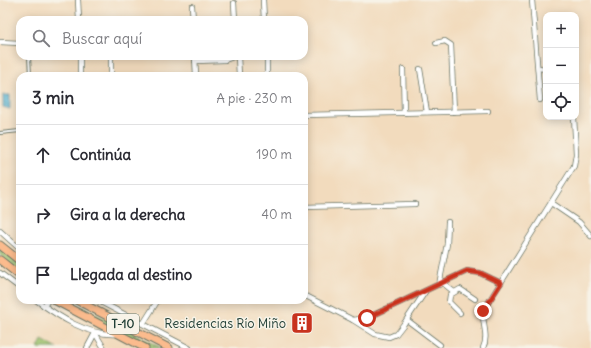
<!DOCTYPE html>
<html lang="es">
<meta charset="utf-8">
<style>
body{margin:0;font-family:Delius,sans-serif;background:#f7f7f7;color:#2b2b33}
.controls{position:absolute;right:12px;top:12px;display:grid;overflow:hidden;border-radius:8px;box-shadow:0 2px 10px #0003}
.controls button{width:36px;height:36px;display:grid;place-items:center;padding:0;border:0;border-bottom:1px solid #e1e1e2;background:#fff;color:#2b2b33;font:20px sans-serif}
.stop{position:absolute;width:12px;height:12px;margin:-9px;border:3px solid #c8321e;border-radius:50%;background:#fff}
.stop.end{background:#c8321e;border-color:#fff;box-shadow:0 1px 4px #0008}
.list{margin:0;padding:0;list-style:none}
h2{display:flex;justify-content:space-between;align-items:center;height:52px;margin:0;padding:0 16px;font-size:17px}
h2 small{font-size:13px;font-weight:400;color:#7c7c81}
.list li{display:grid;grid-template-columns:26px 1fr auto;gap:12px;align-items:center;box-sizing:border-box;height:60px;padding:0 16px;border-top:1px solid #e1e1e2}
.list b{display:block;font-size:15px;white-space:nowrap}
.list em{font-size:13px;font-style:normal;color:#7c7c81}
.icon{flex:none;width:22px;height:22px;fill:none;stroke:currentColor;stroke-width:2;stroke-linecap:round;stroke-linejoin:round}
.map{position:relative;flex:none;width:591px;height:348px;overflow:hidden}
.search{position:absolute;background:#fff;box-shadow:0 2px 10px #0003;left:16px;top:16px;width:292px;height:44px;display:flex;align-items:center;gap:10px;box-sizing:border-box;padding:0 14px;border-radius:12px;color:#7c7c81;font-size:15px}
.panel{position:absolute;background:#fff;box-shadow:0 2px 10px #0003;left:16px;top:72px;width:292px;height:232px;border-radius:12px}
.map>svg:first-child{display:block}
.grass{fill:url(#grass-dots);stroke:#5e8050}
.park{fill:#9dc26c;stroke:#5e8050}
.water{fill:url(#water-waves);stroke:#387682}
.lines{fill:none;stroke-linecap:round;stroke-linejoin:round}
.service-casing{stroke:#697464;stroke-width:4}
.minor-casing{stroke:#697464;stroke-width:6}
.trunk-casing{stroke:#697464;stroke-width:9}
.service{stroke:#fff;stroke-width:2}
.minor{stroke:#fff;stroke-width:4.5}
.trunk{stroke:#fbbb8d;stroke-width:7}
.route{stroke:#c8321e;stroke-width:5}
.labels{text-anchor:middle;stroke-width:3;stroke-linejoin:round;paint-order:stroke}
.shield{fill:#f7f3e8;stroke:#60746a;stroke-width:1}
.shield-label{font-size:12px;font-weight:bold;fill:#1f3d34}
.poi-label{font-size:13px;fill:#1f3d34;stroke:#f7f3e8;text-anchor:end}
</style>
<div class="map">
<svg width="591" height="348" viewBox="0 0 591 348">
<defs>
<pattern id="grass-dots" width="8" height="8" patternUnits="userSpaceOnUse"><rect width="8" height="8" fill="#9dc26c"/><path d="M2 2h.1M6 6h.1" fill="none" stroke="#7f9f5a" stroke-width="1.8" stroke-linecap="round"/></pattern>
<pattern id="water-waves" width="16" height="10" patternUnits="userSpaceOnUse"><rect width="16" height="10" fill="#50aecf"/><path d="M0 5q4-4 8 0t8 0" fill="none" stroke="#428fa9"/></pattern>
</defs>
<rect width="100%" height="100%" fill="#f7f3e8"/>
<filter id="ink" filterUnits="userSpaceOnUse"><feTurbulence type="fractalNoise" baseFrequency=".025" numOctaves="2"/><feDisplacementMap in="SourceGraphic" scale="8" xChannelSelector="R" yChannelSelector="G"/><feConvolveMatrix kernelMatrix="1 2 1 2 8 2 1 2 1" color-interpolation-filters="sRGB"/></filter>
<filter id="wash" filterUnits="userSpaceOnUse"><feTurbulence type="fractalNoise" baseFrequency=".012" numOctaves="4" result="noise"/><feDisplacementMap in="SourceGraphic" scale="16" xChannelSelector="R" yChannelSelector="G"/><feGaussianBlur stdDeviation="0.9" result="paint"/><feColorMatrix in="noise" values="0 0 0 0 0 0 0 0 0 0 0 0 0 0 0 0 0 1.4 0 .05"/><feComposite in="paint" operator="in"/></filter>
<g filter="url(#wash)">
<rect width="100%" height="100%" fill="#f2dbbd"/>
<g class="grass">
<polygon points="0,248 20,265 20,272 0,255"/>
<polygon points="60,300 69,300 162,348 151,348"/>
</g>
<polygon class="park" points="42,340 57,348 38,348"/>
<polygon class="water" points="3,95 10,95 10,109 3,107"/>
</g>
<g filter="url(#ink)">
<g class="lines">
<g class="service-casing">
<g id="service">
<polyline points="29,56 30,76"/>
<polyline points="0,133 20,131"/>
</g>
</g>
<g class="minor-casing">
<g id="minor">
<polyline points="78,0 79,20"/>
<polyline points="263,0 264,20"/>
<polyline points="532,0 540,100"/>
<polyline points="234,3 235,20"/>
<polyline points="192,6 193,20"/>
<polyline points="0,42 20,43"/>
<polyline points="436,43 445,41 451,45 454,112"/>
<polyline points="111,56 111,76"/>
<polyline points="195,56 196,76"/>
<polyline points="238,56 239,76"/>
<polyline points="267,56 267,76"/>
<polyline points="195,61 225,60 236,56"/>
<polyline points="538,68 546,69"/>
<polyline points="403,69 404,113"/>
<polyline points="420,69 427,112"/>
<polyline points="80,76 80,56"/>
<polyline points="304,115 488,111"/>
<polyline points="551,203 579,222 591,236"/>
<polyline points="304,207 415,204"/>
<polyline points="0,231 20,249"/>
<polyline points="0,273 20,288"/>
<polyline points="443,283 454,292"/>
<polyline points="439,285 447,244 448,222"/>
<polyline points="304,295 353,320 375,334 389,337 396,334 403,325 425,292"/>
<path d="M36 300C59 317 88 336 117 334"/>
<polyline points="97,300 189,348"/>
<polyline points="44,306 48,300"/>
<polyline points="460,313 449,302 450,295 460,289 475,299"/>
<polyline points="353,320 367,318 467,271 480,273 501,283"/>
<polyline points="407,320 440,345"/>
<polyline points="143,324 158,300"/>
<polyline points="87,348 95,333 104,348"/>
<path d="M483 348C489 336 482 324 483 311L574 166 576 154 574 117"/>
</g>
</g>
<g class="trunk-casing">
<g id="trunk">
<polyline points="0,245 20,261"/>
<polyline points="0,260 20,276"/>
<polyline points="54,300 145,348"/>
<polyline points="76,300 169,348"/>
</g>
</g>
<use href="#service" class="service"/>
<use href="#minor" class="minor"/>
<use href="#trunk" class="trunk"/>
</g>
</g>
<g class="lines" filter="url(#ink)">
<polyline class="route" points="367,318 467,271 480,273 501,283 483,311"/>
</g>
<defs>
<g id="building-square" transform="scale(1.15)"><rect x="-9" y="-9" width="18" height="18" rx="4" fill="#c8321e" stroke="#f7f3e8"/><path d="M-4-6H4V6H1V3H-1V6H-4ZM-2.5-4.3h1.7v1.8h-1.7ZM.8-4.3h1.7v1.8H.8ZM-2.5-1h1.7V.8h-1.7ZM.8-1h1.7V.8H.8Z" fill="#fff"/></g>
</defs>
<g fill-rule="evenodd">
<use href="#building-square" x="302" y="323"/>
</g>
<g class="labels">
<rect class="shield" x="107" y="314" width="32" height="20" rx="3"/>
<g class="shield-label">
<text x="123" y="328">T-10</text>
</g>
<g class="poi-label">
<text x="286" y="328">Residencias Río Miño</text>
</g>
</g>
</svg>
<div class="controls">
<button>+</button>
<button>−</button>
<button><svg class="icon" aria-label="locate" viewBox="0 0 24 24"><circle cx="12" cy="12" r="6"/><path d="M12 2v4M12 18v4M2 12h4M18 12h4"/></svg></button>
</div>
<div class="stop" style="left:367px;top:318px"></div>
<div class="stop end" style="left:483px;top:311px"></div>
<div class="search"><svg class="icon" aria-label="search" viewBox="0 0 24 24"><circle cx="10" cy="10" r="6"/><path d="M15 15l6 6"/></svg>Buscar aquí</div>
<section class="panel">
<h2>3 min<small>A pie · 230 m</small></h2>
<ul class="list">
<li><svg class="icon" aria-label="ahead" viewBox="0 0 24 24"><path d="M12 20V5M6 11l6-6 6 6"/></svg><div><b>Continúa</b></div><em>190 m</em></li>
<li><svg class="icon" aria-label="right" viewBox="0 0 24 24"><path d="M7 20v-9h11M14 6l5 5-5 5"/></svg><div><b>Gira a la derecha</b></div><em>40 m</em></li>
<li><svg class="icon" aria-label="arrive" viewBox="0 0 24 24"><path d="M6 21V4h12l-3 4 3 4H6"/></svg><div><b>Llegada al destino</b></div></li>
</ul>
</section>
</div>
